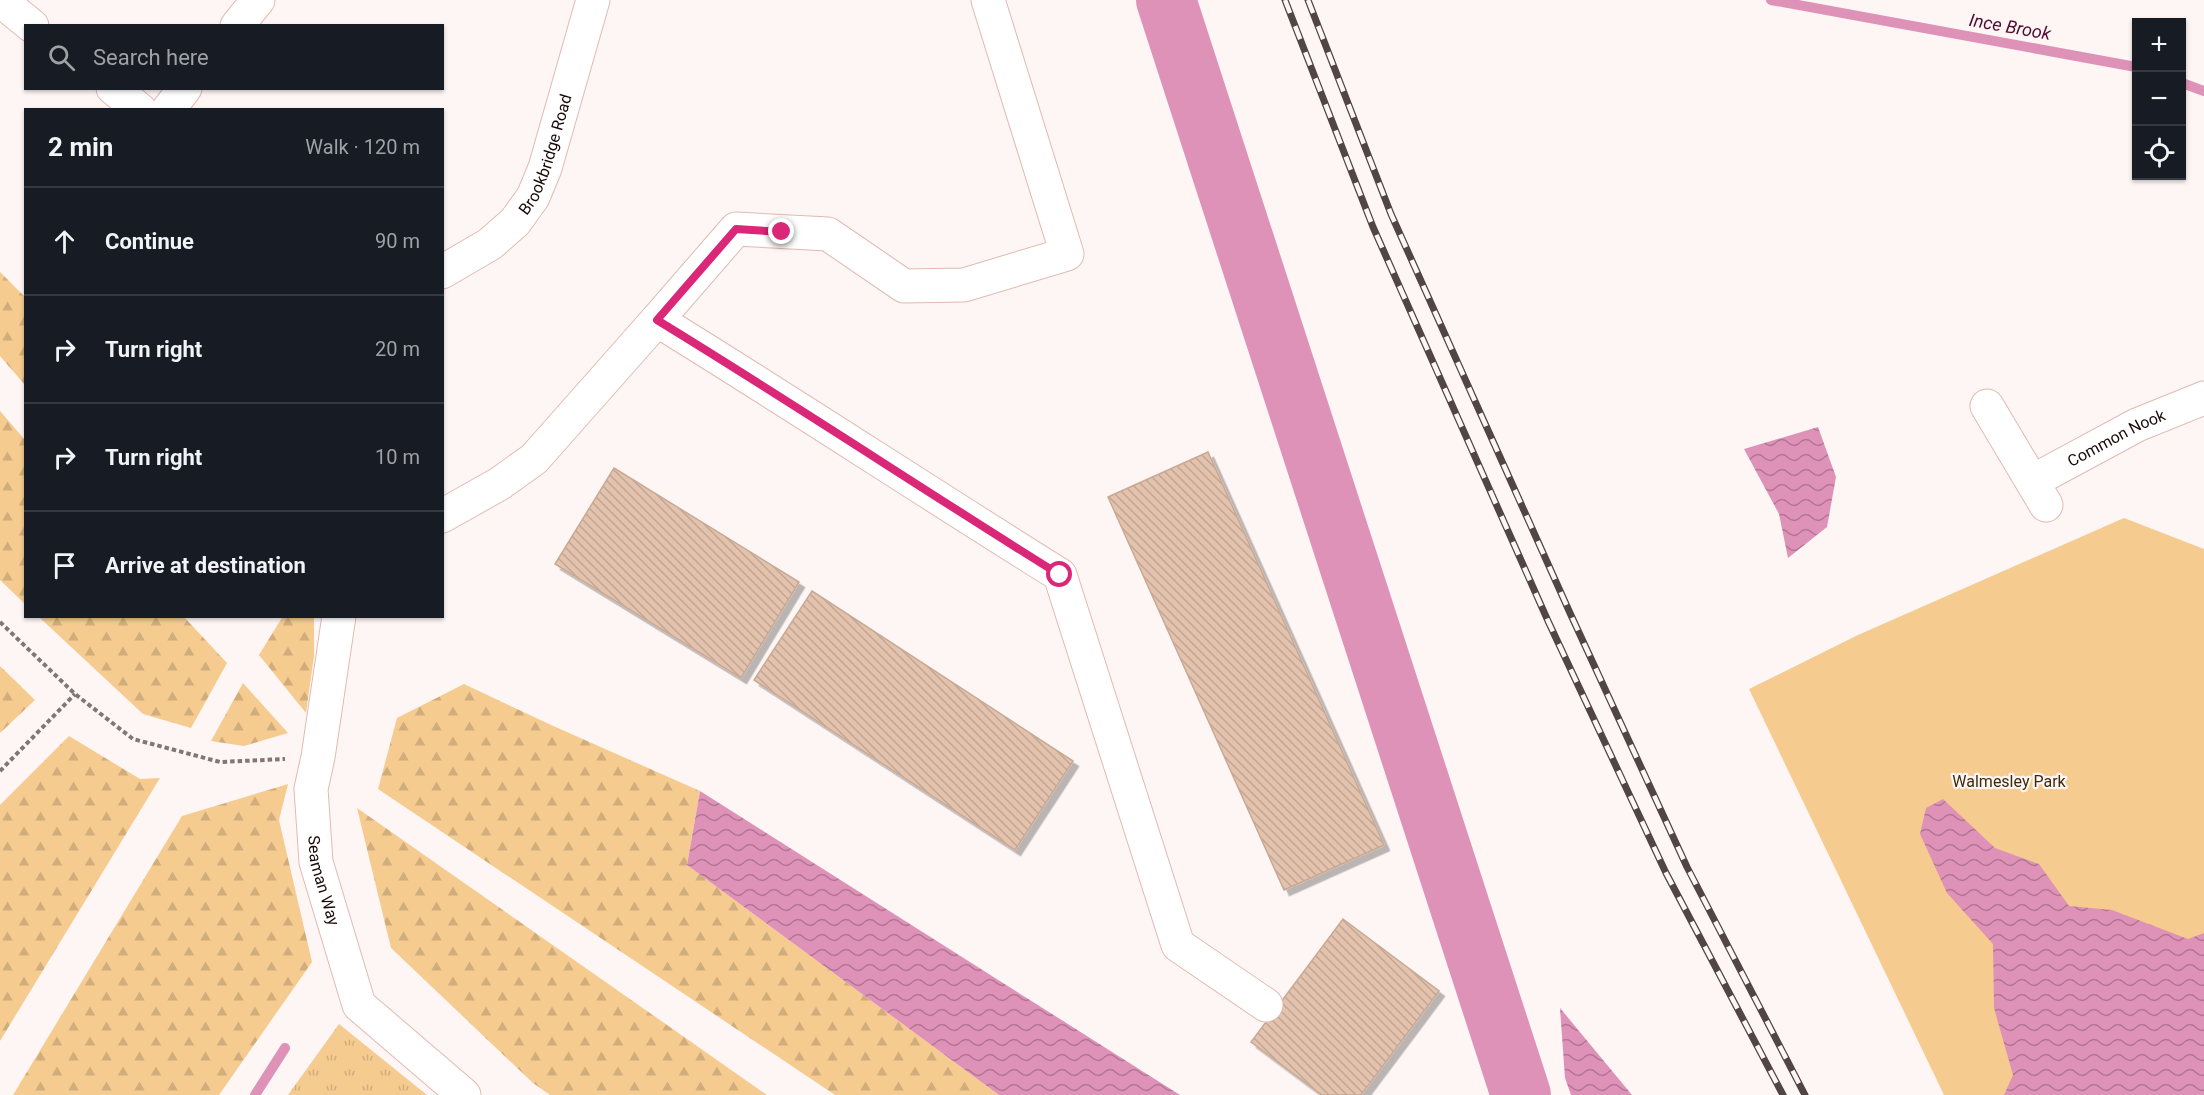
<!DOCTYPE html>
<meta charset="utf-8">
<style>
body{margin:0;font-family:Roboto,sans-serif;background:#20242c;color:#f1f3f6}
.controls{position:absolute;right:18px;top:18px;display:grid;overflow:hidden;border-radius:0px;box-shadow:0 2px 4px #0004}
.controls button{width:54px;height:54px;display:grid;place-items:center;padding:0;border:0;border-bottom:2px solid #363941;background:#171b24;color:#f1f3f6;font:30px sans-serif}
.stop{position:absolute;width:18px;height:18px;margin:-14px;border:4px solid #db2777;border-radius:50%;background:#fff}
.stop.end{background:#db2777;border-color:#fff;box-shadow:0 2px 6px #0008}
.list{margin:0;padding:0;list-style:none}
h2{display:flex;justify-content:space-between;align-items:center;height:78px;margin:0;padding:0 24px;font-size:26px}
h2 small{font-size:20px;font-weight:400;color:#9ea1a6}
.list li{display:grid;grid-template-columns:39px 1fr auto;gap:18px;align-items:center;box-sizing:border-box;height:108px;padding:0 24px;border-top:2px solid #363941}
.list b{display:block;font-size:22px;white-space:nowrap}
.list em{font-size:20px;font-style:normal;color:#9ea1a6}
.icon{flex:none;width:33px;height:33px;fill:none;stroke:currentColor;stroke-width:2;stroke-linecap:round;stroke-linejoin:round}
.map{position:relative;flex:none;width:2204px;height:1095px;overflow:hidden}
.search{position:absolute;background:#171b24;box-shadow:0 2px 4px #0004;left:24px;top:24px;width:420px;height:66px;display:flex;align-items:center;gap:15px;box-sizing:border-box;padding:0 21px;border-radius:0px;color:#9ea1a6;font-size:22px}
.panel{position:absolute;background:#171b24;box-shadow:0 2px 4px #0004;left:24px;top:108px;width:420px;height:510px;border-radius:0px}
.map>svg:first-child{display:block}
.grass{fill:url(#grass-tufts)}
.forest{fill:url(#forest-firs)}
.green{fill:#f5cb90}
.water{fill:url(#water-waves)}
.lines{fill:none;stroke-linecap:round;stroke-linejoin:round}
.stream{stroke:#de92b7;stroke-width:10}
.river{stroke:#de92b7;stroke-width:60}
.building{fill:url(#building-back-hatch);stroke:#c9a995;stroke-width:1.5;filter:url(#shadow)}
.minor-casing{stroke:#e0bab1;stroke-width:35}
.path{stroke:#817674;stroke-width:4;stroke-dasharray:4.5 3;stroke-linecap:butt}
.minor{stroke:#fff;stroke-width:33}
.rail-casing{stroke:#514644;stroke-width:7}
.rail{stroke:#fef6f4;stroke-width:4.5;stroke-dasharray:14;stroke-linecap:butt}
.route{stroke:#db2777;stroke-width:8}
.labels{text-anchor:middle;stroke-width:4.5;stroke-linejoin:round;paint-order:stroke}
.street-label{font-size:16px;fill:#170a08;stroke:#fef6f4}
.park-label{font-size:16px;fill:#3e2b0c;stroke:#fef6f4}
.water-label{font-size:18px;font-style:italic;fill:#510e35;stroke:#fef6f4}
</style>
<div class="map">
<svg width="2204" height="1095" viewBox="0 0 2204 1095">
<defs>
<pattern id="grass-tufts" width="24" height="20" patternUnits="userSpaceOnUse" patternTransform="scale(1.5)"><rect width="24" height="20" fill="#f5cb90"/><path d="M3 7l-1-3M5 7V3M7 7l1-3M15 17l-1-3M17 17v-4M19 17l1-3" fill="none" stroke="#d1ad7b"/></pattern>
<pattern id="forest-firs" width="22" height="20" patternUnits="userSpaceOnUse" patternTransform="scale(1.5)"><rect width="22" height="20" fill="#f5cb90"/><path d="M5 1l3.5 6h-7zM16 11l3.5 6h-7z" fill="#d1ad7b"/></pattern>
<pattern id="water-waves" width="16" height="10" patternUnits="userSpaceOnUse" patternTransform="scale(1.5)"><rect width="16" height="10" fill="#de92b7"/><path d="M0 5q4-4 8 0t8 0" fill="none" stroke="#b37593"/></pattern>
<pattern id="building-back-hatch" width="6" height="6" patternUnits="userSpaceOnUse" patternTransform="scale(1.5)"><rect width="6" height="6" fill="#e3c3ae"/><path d="M-1 5l2 2M0 0l6 6M5-1l2 2" fill="none" stroke="#c2a694"/></pattern>
<filter id="shadow"><feDropShadow dx="5.5" dy="5.5" stdDeviation="0" flood-color="#0004"/></filter>
</defs>
<rect width="100%" height="100%" fill="#fef6f4"/>
<polygon class="grass" points="339,1024 427,1095 288,1095"/>
<g class="forest">
<polygon points="0,272 25,297 25,385 0,356"/>
<polygon points="0,411 25,440 25,604 0,580"/>
<polygon points="283,616 314,617 314,656 306,713 259,655"/>
<polygon points="39,617 184,617 227,663 191,728 143,714"/>
<polygon points="0,666 35,700 0,733"/>
<polygon points="243,683 288,733 244,746 211,741"/>
<polygon points="464,684 551,725 700,791 687,865 999,1095 835,1095 378,789 397,718"/>
<polygon points="69,736 140,779 160,778 0,1041 0,805"/>
<polygon points="288,784 279,820 312,962 219,1095 13,1095 182,816"/>
<polygon points="357,808 767,1095 550,1095 533,1083 391,948"/>
</g>
<polygon class="green" points="2124,518 2204,549 2204,1095 1944,1095 1749,689 1858,635"/>
<g class="water">
<polygon points="1818,427 1836,477 1827,527 1788,558 1779,514 1744,449"/>
<polygon points="700,791 1180,1095 999,1095 687,865"/>
<polygon points="1943,799 1995,848 2039,864 2069,906 2112,910 2188,939 2204,933 2204,1095 2004,1095 2013,1075 1994,1008 1993,944 1947,893 1920,834 1926,808"/>
<polygon points="1560,1008 1632,1095 1571,1095 1565,1078"/>
</g>
<g class="lines">
<g class="stream">
<polyline points="1771,0 2136,67"/>
<polyline points="2182,83 2204,91"/>
<polyline points="255,1095 285,1048"/>
</g>
<polyline class="river" points="1166,0 1521,1095"/>
</g>
<g class="building">
<polygon points="1208,452 1384,845 1284,890 1108,497"/>
<polygon points="614,468 799,582 741,678 555,564"/>
<polygon points="812,591 1073,761 1015,850 754,680"/>
<polygon points="1343,919 1439,991 1361,1095 1322,1095 1251,1042"/>
</g>
<g class="lines">
<g class="minor-casing">
<g id="minor">
<polyline points="0,0 32,26"/>
<polyline points="237,26 258,0"/>
<polyline points="113,88 140,110"/>
<polyline points="168,110 185,88"/>
<path id="s1" d="M442 272 490 244 515 222 533 197 545 168 593 0"/>
<polyline points="657,320 736,229 828,234 904,286 964,285 1067,254 988,0"/>
<polyline points="1987,406 2046,505"/>
<path id="s2" d="M2033 481 2137 425 2204 398"/>
<path d="M442 516 499 484 534 459 657 320C792 403 925 491 1060 575L1178 945 1266 1005"/>
<path id="s3" d="M339 616 318 757 311 789 316 862 359 1005 464 1095"/>
</g>
</g>
<g class="path">
<polyline points="0,622 75,694 133,739 220,762 285,759"/>
<polyline points="0,771 75,694"/>
</g>
<use href="#minor" class="minor"/>
<g class="rail-casing">
<g id="rail">
<polyline points="1285,0 1373,227 1548,621 1666,873 1783,1095"/>
<polyline points="1308,0 1391,214 1570,613 1687,867 1805,1095"/>
</g>
</g>
<use href="#rail" class="rail"/>
</g>
<g class="lines">
<path class="route" d="M782 232 736 229 657 320C793 403 925 491 1060 575"/>
</g>
<g class="labels">
<g class="street-label">
<text dy="6" stroke="none"><textPath href="#s1" startOffset="164">Brookbridge Road</textPath></text>
<text dy="6" stroke="none"><textPath href="#s2" startOffset="94">Common Nook</textPath></text>
<text dy="6" stroke="none"><textPath href="#s3" startOffset="268">Seaman Way</textPath></text>
</g>
<g class="park-label">
<text x="2009" y="787">Walmesley Park</text>
</g>
<g class="water-label">
<text transform="translate(2010 27) rotate(10)" y="6">Ince Brook</text>
</g>
</g>
</svg>
<div class="controls">
<button>+</button>
<button>−</button>
<button><svg class="icon" aria-label="locate" viewBox="0 0 24 24"><circle cx="12" cy="12" r="6"/><path d="M12 2v4M12 18v4M2 12h4M18 12h4"/></svg></button>
</div>
<div class="stop" style="left:1060px;top:575px"></div>
<div class="stop end" style="left:782px;top:232px"></div>
<div class="search"><svg class="icon" aria-label="search" viewBox="0 0 24 24"><circle cx="10" cy="10" r="6"/><path d="M15 15l6 6"/></svg>Search here</div>
<section class="panel">
<h2>2 min<small>Walk · 120 m</small></h2>
<ul class="list">
<li><svg class="icon" aria-label="ahead" viewBox="0 0 24 24"><path d="M12 20V5M6 11l6-6 6 6"/></svg><div><b>Continue</b></div><em>90 m</em></li>
<li><svg class="icon" aria-label="right" viewBox="0 0 24 24"><path d="M7 20v-9h11M14 6l5 5-5 5"/></svg><div><b>Turn right</b></div><em>20 m</em></li>
<li><svg class="icon" aria-label="right" viewBox="0 0 24 24"><path d="M7 20v-9h11M14 6l5 5-5 5"/></svg><div><b>Turn right</b></div><em>10 m</em></li>
<li><svg class="icon" aria-label="arrive" viewBox="0 0 24 24"><path d="M6 21V4h12l-3 4 3 4H6"/></svg><div><b>Arrive at destination</b></div></li>
</ul>
</section>
</div>
